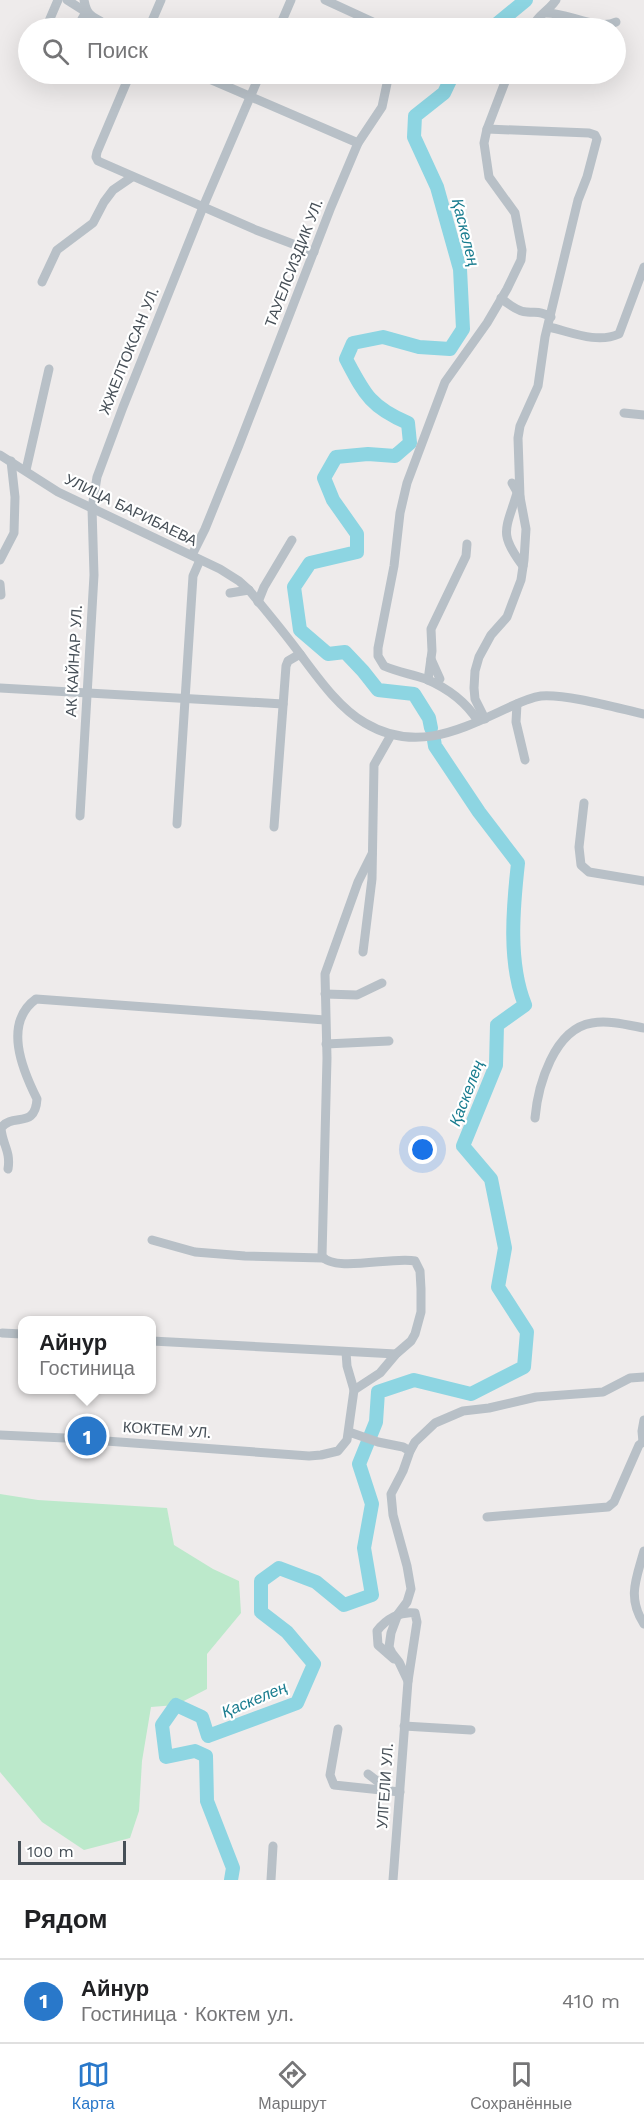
<!DOCTYPE html>
<html lang="ru">
<meta charset="utf-8">
<style>
body{margin:0;font-family:"Work Sans",sans-serif;background:#f2f2f2;color:#202124}
.scale{position:absolute;left:18px;bottom:15px;width:108px;box-sizing:border-box;padding-left:6px;border:3px solid #464f57;border-top:0;font-size:16px;line-height:21px;white-space:nowrap;color:#464f57;-webkit-text-stroke:4px #fff;paint-order:stroke}
.you{position:absolute;left:423px;top:1150px;width:21px;height:21px;margin:-15px;border:4px solid #fff;border-radius:50%;background:#1a73e8;box-shadow:0 0 0 9px #1a73e833}
.badge{display:grid;place-items:center;width:39px;height:39px;border-radius:50%;background:#2978ca;color:#fff;font-size:20px;font-weight:700}
.pin{position:absolute;translate:-50% -50%;border:3px solid #fff;box-shadow:0 2px 6px #0006}
.popup{position:absolute;left:18px;top:1316px;width:138px;height:78px;box-sizing:border-box;display:grid;place-content:center;border-radius:12px;background:#fff;filter:drop-shadow(0 2px 4px #0005);font-size:20px;white-space:nowrap;color:#757577}
.popup b{font-size:22px;color:#202124}
.popup::after{content:'';position:absolute;left:50%;top:100%;margin-left:-12px;border:12px solid transparent;border-top-color:#fff}
.list{margin:0;padding:0;list-style:none}
h2{display:flex;justify-content:space-between;align-items:center;height:78px;margin:0;padding:0 24px;font-size:26px}
h2 small{font-size:20px;font-weight:400;color:#757577}
.list li{display:grid;grid-template-columns:39px 1fr auto;gap:18px;align-items:center;box-sizing:border-box;height:84px;padding:0 24px;border-top:2px solid #e0e0e0}
.list b{display:block;font-size:22px;white-space:nowrap}
.list p{margin:0;font-size:20px;white-space:nowrap;color:#757577}
.list em{font-size:20px;font-style:normal;color:#757577}
.icon{flex:none;width:33px;height:33px;fill:none;stroke:currentColor;stroke-width:2;stroke-linecap:round;stroke-linejoin:round}
.map{position:relative;flex:none;width:644px;height:1880px;overflow:hidden}
.search{position:absolute;background:#fff;box-shadow:0 6px 24px #0002;left:18px;right:18px;top:18px;height:66px;display:flex;align-items:center;gap:15px;box-sizing:border-box;padding:0 21px;border-radius:33px;color:#757577;font-size:22px}
.sheet{height:162px;background:#fff}
nav{display:flex;justify-content:space-around;align-items:center;box-sizing:border-box;height:84px;border-top:2px solid #e0e0e0;background:#fff;font-size:16px;color:#757577}
nav a{display:grid;justify-items:center;gap:3px}
nav .on{color:#2978ca}
.map>svg:first-child{display:block}
.green{fill:#bce9cb}
.lines{fill:none;stroke-linecap:round;stroke-linejoin:round}
.river{stroke:#8dd5e2;stroke-width:14}
.minor{stroke:#b8c0c7;stroke-width:9}
.labels{text-anchor:middle;stroke-width:4.5;stroke-linejoin:round;paint-order:stroke}
.street-label{font-size:15px;fill:#464f57;stroke:#fff}
.water-label{font-size:16px;font-style:italic;fill:#197c8f;stroke:#fff}
</style>
<div class="map">
<svg width="644" height="1880" viewBox="0 0 644 1880">
<rect width="100%" height="100%" fill="#eeebeb"/>
<polygon class="green" points="0,1494 38,1500 167,1508 174,1545 213,1569 239,1581 241,1613 207,1654 207,1689 176,1705 151,1707 142,1761 139,1811 130,1838 84,1850 42,1822 0,1772"/>
<g class="lines">
<g class="river">
<polyline points="492,28 526,0"/>
<path d="M431 728 429 718 414 694 378 690 363 671 345 652 328 654 300 630 294 587 310 563 357 552V534L333 500 324 478 336 457 368 454 395 456 410 443 408 423C370 407 364 393 346 359L353 343 383 337 419 347 450 349 463 329 460 269 437 187 414 137 415 116 444 93 453 74"/>
<path d="M231 1880 233 1868 207 1801 206 1756 195 1751 166 1757 162 1725 176 1705 202 1717 208 1736 297 1703 314 1664 287 1632 261 1612V1581L279 1568 316 1582 344 1605 372 1595 364 1548 372 1504 359 1464 376 1422 378 1392 414 1380 471 1394 524 1367 527 1332 498 1287 505 1248 491 1179 463 1146 496 1065 497 1025 525 1005C508 963 513 908 518 863L479 812 435 746 434 740"/>
</g>
<g class="minor">
<polyline points="67,0 86,12 77,28"/>
<path d="M84 0C88 22 97 15 109 28"/>
<polyline points="325,0 386,28"/>
<path d="M545 13C566 12 598 31 616 22"/>
<polyline points="46,28 58,0"/>
<polyline points="149,28 161,0"/>
<polyline points="279,28 291,0"/>
<path d="M532 28C538 14 547 13 556 0"/>
<polyline points="130,74 97,152 96,157 98,161 256,230 314,252"/>
<polyline points="198,74 358,143"/>
<polyline points="42,282 57,250 93,223 104,202 113,190 132,177"/>
<path d="M501 298C508 304 518 312 527 312 538 313 540 311 551 317"/>
<path d="M549 327C571 332 597 344 619 334L644 267"/>
<polyline points="624,413 644,415"/>
<path d="M0 455 58 492 220 569 239 581 249 590C266 611 284 632 300 654 318 678 339 708 365 723 412 751 454 733 499 712 512 706 527 698 541 696 568 694 617 708 644 714"/>
<polyline points="26,470 49,369"/>
<polyline points="512,483 520,497"/>
<path d="M517 493C506 530 498 533 523 566"/>
<polyline points="192,555 205,529 239,445 331,207 358,143 382,107 389,74"/>
<polyline points="0,560 14,533 15,497 11,461"/>
<polyline points="0,584 1,595"/>
<polyline points="230,593 249,590"/>
<polyline points="258,602 264,587 292,540"/>
<polyline points="431,659 440,679"/>
<polyline points="428,680 432,651 431,629 466,556 467,544"/>
<polyline points="0,688 283,704"/>
<polyline points="517,704 516,722 525,760"/>
<polyline points="485,719 475,699 474,688 475,671 479,657 491,635 507,617 521,580 524,560 526,529 520,497 518,438 520,426 538,386 545,337 578,200 587,177 597,139 595,135 589,133 487,129"/>
<path d="M478 721C466 702 447 688 426 679 412 674 397 672 384 666L378 656V648L394 566 400 513 407 483 445 382 487 323 507 289 521 260 522 250 515 213 489 177 484 143 487 129 508 74"/>
<polyline points="584,803 579,847 581,865 589,872 644,881"/>
<polyline points="80,816 94,575 92,508 97,477 123,407 203,207 260,74"/>
<polyline points="177,824 193,576 200,560"/>
<polyline points="274,827 286,666 288,661 300,654"/>
<polyline points="363,952 372,879 374,765 391,735"/>
<polyline points="325,994 357,995 382,983"/>
<polyline points="326,1044 389,1041"/>
<path d="M535 1118C538 1085 554 1029 592 1023 609 1020 628 1025 644 1028"/>
<path d="M8 1169C11 1151 2 1144 1 1128 13 1112 35 1130 37 1099 22 1069 3 1023 36 999L325 1020"/>
<polyline points="152,1240 195,1252 245,1256 323,1258"/>
<polyline points="2,1333 22,1334"/>
<polyline points="152,1341 396,1354"/>
<path d="M354 1390 380 1373 396 1354 411 1341 415 1334 421 1312V1289L420 1271 415 1261C394 1256 334 1273 322 1256L327 1058 325 974 358 882 372 854"/>
<polyline points="349,1432 378,1442 403,1447 410,1451"/>
<polyline points="0,1435 65,1438 309,1456 321,1455 338,1451 347,1440 354,1390 347,1366 346,1352"/>
<polyline points="643,1442 642,1431 644,1420"/>
<polyline points="487,1517 608,1507 614,1502 639,1445 643,1442"/>
<path d="M644 1551C636 1579 627 1598 644 1624"/>
<polyline points="408,1681 399,1662 392,1653 389,1647 391,1633 398,1614 407,1602 411,1589 407,1566 393,1515 391,1494 403,1471 410,1451 415,1442 435,1423 463,1411 489,1408 536,1397 603,1392 630,1378 644,1377"/>
<polyline points="404,1726 471,1730"/>
<polyline points="338,1729 330,1775 334,1785 400,1792"/>
<polyline points="368,1774 390,1791"/>
<polyline points="271,1880 273,1846"/>
<path d="M393 1880 408 1681 417 1622 415 1613C400 1611 386 1619 377 1631L378 1645 394 1659"/>
</g>
</g>
<g class="labels">
<g class="street-label">
<text transform="translate(294 263) rotate(-69)" y="5">ТАУЕЛСИЗДИК УЛ.</text>
<text transform="translate(129 351) rotate(-68)" y="5">ЖЖЕЛТОКСАН УЛ.</text>
<text transform="translate(131 510) rotate(26)" y="5">УЛИЦА БАРИБАЕВА</text>
<text transform="translate(74 661) rotate(-87)" y="5">АК КАЙНАР УЛ.</text>
<text transform="translate(167 1430) rotate(4)" y="5">КОКТЕМ УЛ.</text>
<text transform="translate(385 1786) rotate(-86)" y="5">УЛГЕЛИ УЛ.</text>
</g>
<g class="water-label">
<text transform="translate(466 232) rotate(76)" y="6">Қаскелең</text>
<text transform="translate(466 1093) rotate(-69)" y="6">Қаскелең</text>
<text transform="translate(254 1699) rotate(-23)" y="6">Қаскелең</text>
</g>
</g>
</svg>
<div class="scale">100 m</div>
<div class="you"></div>
<div class="pin badge" style="left:87px;top:1436px">1</div>
<div class="popup"><b>Айнур</b>Гостиница</div>
<div class="search"><svg class="icon" aria-label="search" viewBox="0 0 24 24"><circle cx="10" cy="10" r="6"/><path d="M15 15l6 6"/></svg>Поиск</div>
</div>
<section class="sheet">
<h2>Рядом<small></small></h2>
<ul class="list">
<li><span class="badge">1</span><div><b>Айнур</b><p>Гостиница · Коктем ул.</p></div><em>410 m</em></li>
</ul>
</section>
<nav>
<a class="on"><svg class="icon" aria-label="map" viewBox="0 0 24 24"><path d="M3 6l6-2 6 2 6-2v14l-6 2-6-2-6 2zM9 4v14M15 6v14"/></svg>Карта</a>
<a><svg class="icon" aria-label="directions" viewBox="0 0 24 24"><path d="M12 3l9 9-9 9-9-9zM9 14v-3h6M13 9l2 2-2 2"/></svg>Маршрут</a>
<a><svg class="icon" aria-label="saved" viewBox="0 0 24 24"><path d="M7 4h10v16l-5-4-5 4z"/></svg>Сохранённые</a>
</nav>
